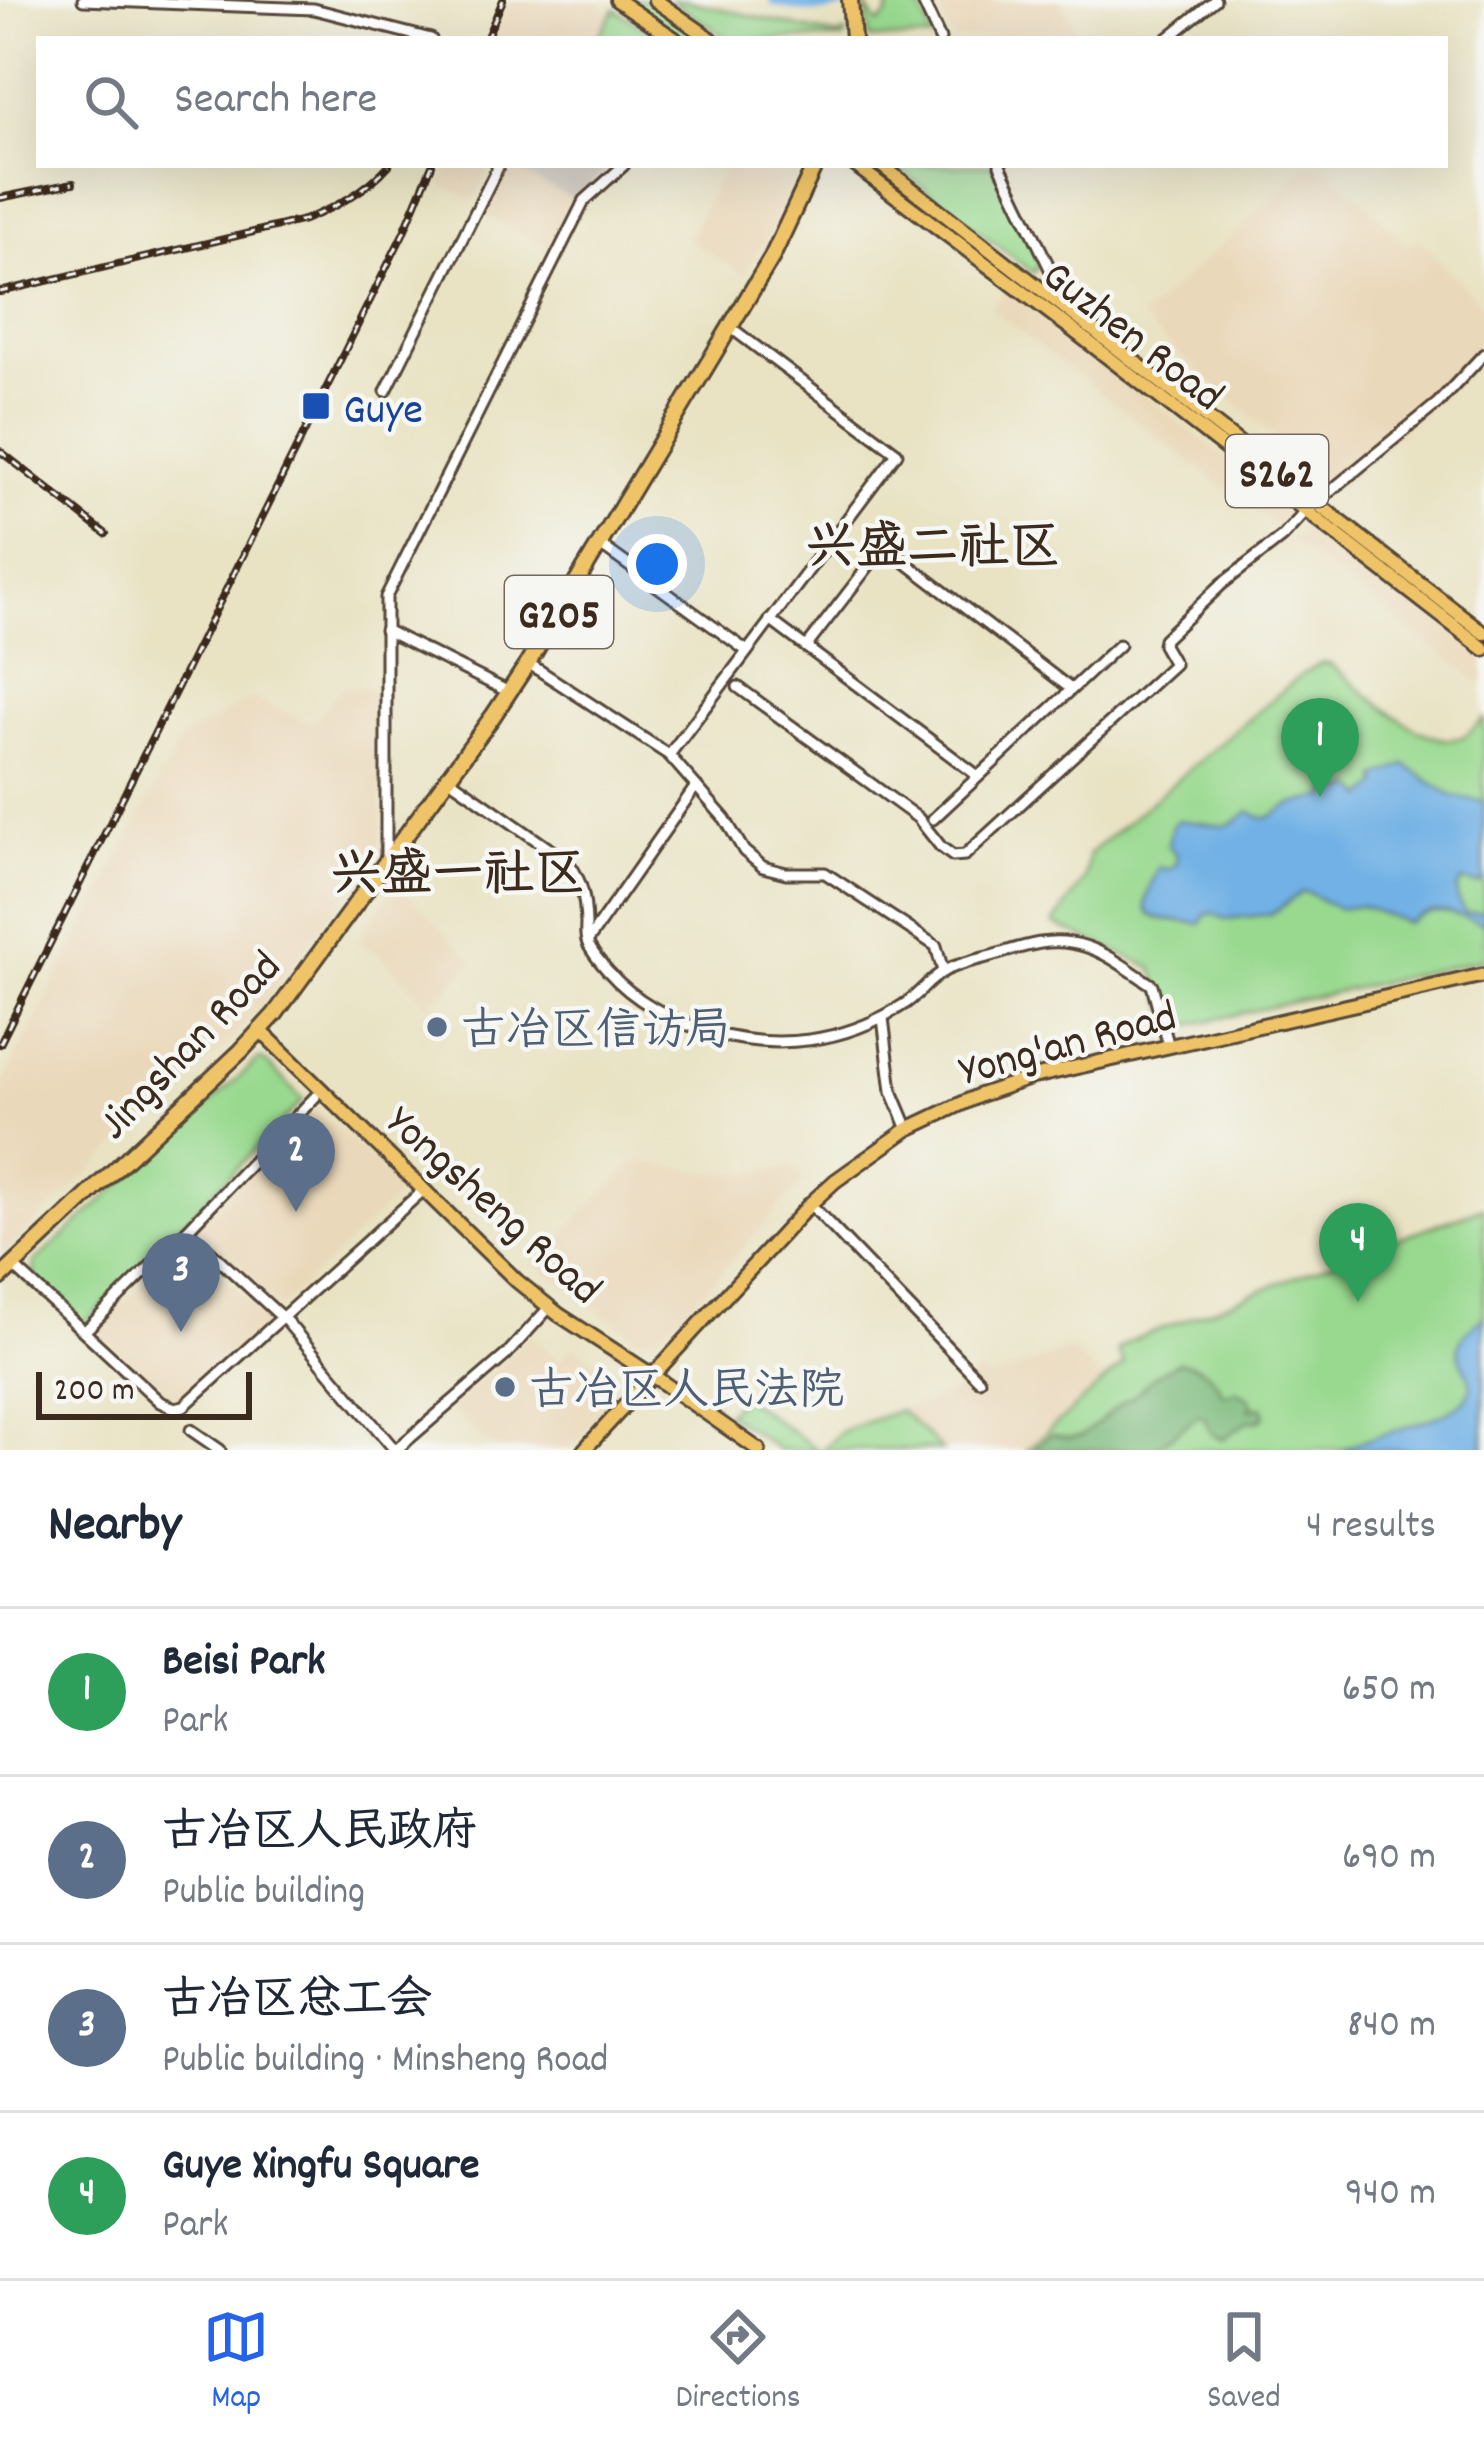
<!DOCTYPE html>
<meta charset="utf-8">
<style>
body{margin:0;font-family:Dekko,"LXGW WenKai TC",sans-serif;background:#f2f2f3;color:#1f2937}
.scale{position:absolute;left:36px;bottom:30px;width:216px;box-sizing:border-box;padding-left:12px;border:6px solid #3b2a1e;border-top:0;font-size:33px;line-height:42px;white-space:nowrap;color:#3b2a1e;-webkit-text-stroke:9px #f6f6f2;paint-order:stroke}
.you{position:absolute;left:657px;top:564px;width:42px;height:42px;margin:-30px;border:9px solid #fff;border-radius:50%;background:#1a73e8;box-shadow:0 0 0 18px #1a73e833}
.badge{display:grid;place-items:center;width:78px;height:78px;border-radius:50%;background:#2563eb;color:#fff;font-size:39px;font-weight:700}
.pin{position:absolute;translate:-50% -99px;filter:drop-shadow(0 3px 6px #0008)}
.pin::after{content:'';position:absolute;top:63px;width:42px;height:36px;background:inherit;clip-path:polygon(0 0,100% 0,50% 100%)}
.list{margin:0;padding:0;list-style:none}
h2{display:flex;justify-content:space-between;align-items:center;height:156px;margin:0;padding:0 48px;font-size:51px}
h2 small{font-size:39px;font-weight:400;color:#747a83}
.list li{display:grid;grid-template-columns:78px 1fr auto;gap:36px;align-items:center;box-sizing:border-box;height:168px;padding:0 48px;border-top:3px solid #e0e1e3}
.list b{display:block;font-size:45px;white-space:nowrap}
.list p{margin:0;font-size:39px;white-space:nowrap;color:#747a83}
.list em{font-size:39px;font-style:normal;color:#747a83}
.icon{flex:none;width:66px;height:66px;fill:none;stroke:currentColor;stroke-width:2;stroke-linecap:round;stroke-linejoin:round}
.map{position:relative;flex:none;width:1484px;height:1450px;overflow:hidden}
.search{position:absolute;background:#fff;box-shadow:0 12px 48px #0002;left:36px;right:36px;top:36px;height:132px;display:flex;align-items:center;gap:30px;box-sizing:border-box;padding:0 42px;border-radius:0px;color:#747a83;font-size:45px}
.sheet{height:828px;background:#fff}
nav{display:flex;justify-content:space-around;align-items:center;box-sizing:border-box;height:168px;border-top:3px solid #e0e1e3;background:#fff;font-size:33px;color:#747a83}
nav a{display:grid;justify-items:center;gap:6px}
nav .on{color:#2563eb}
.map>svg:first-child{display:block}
.built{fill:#ead8ba}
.industrial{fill:#cac3b8}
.green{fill:#99d98f;stroke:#6a8256;stroke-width:3}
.forest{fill:#7ab97a;stroke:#5a724c;stroke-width:3}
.water{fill:#71b1e5;stroke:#566e82;stroke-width:3}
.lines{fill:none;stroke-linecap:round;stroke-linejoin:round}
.river{stroke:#71b1e5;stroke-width:14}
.minor-casing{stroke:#554637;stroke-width:15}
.major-casing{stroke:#554637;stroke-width:18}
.highway-casing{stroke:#554637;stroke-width:20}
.minor{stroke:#fff;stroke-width:9}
.major{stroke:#efc469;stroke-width:12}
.highway{stroke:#efc469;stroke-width:14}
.rail-casing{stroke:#3b2a1e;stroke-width:8}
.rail{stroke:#f6f6f2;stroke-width:3;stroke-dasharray:9;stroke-linecap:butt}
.transit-dot{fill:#1a4fb4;stroke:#f6f6f2;stroke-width:4.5}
.service-dot{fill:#5c6f8a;stroke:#f6f6f2;stroke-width:4.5}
.labels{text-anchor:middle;stroke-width:9;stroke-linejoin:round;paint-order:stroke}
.shield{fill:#f6f6f2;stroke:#73675e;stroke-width:3}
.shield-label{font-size:42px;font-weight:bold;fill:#3b2a1e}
.street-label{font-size:45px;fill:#3b2a1e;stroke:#f6f6f2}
.transit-label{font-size:45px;fill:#164399;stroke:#f6f6f2;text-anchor:start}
.service-label{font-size:45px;fill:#4e5e75;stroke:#f6f6f2;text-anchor:start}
.quarter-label{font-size:51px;font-weight:bold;fill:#3b2a1e;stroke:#f6f6f2}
</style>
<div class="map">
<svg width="1484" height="1450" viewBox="0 0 1484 1450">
<rect width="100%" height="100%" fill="#f6f6f2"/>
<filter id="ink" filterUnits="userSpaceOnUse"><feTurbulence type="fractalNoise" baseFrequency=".00833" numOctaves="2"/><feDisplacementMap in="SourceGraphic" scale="24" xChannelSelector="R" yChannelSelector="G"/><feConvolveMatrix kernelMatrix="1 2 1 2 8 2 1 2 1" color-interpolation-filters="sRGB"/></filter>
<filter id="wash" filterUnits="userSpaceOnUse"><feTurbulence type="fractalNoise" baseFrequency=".004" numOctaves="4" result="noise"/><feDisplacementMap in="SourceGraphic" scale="48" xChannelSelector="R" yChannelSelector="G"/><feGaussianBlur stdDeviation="2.7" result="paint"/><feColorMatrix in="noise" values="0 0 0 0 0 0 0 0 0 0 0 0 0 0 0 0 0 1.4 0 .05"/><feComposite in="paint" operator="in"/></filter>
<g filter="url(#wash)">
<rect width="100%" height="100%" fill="#e9e3c4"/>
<g class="built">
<polygon points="509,0 596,0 611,16 597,39 492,39"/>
<polygon points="935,0 1060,0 1083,39 954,39"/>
<polygon points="448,165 491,165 474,201 441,184"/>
<polygon points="504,165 578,202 554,249 480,213"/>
<polygon points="726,165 802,165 771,231 745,275 688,239"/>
<polygon points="1306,165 1326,165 1408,246 1418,238 1484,307 1484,360 1337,488 1214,386 1140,318 1250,219"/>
<polygon points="1006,289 1292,509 1275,525 990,309"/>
<polygon points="1309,522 1484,656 1484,685 1292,542"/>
<polygon points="342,686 380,690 381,843 270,997 229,1042 0,1256 0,1087 182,737 252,698 313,724"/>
<polygon points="396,881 473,962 429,1006 377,952 357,943"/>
<polygon points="315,1109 398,1183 396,1198 280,1308 198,1231 198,1226"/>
<polygon points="635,1162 717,1173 754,1173 792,1167 803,1181 714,1280 658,1336 638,1339 533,1264"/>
<polygon points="184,1241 188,1241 270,1322 183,1398 167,1399 96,1332"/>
<polygon points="529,1335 560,1360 574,1346 604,1366 611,1376 614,1385 611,1398 570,1450 497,1450 450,1409 509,1357"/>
<polygon points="1071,1349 1103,1380 1027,1450 822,1450 842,1431 958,1390 979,1371 987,1379"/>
</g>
<polygon class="industrial" points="505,165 613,165 584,191 578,202"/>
<g class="green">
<polygon points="626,0 647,0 705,39 683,39"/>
<polygon points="671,0 685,0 836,36 846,33 845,39 728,39"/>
<polygon points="891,0 916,0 934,39 870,39 866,7 878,24 887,16"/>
<polygon points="615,9 662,39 597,39"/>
<polygon points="894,165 993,165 1040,264 1033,273"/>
<path d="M1322 663 1331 665C1358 686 1427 753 1462 737 1469 734 1478 724 1484 719V959L1172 1029 1153 968 1054 924 1085 879 1089 854 1301 675Z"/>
<polygon points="259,1059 267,1063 303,1100 87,1322 81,1323 34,1277 34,1263"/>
<polygon points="1484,1207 1484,1450 1027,1450 1124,1364 1117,1350 1130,1341 1333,1262"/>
<polygon points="743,1397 818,1450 779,1450 726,1413"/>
<polygon points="900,1410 942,1450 822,1450 842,1431"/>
</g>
<path class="forest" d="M1179 1362C1199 1362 1217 1378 1224 1395L1237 1391 1250 1399 1252 1405 1250 1409 1262 1407 1265 1415 1260 1420 1249 1421 1223 1439C1210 1436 1209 1429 1204 1417L1199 1415 1153 1450H1033L1050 1435 1071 1438 1082 1436 1123 1402 1131 1398 1158 1373Z"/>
<g class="water">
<path d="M1405 765 1452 796 1484 802V881L1477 884 1462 881C1451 894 1459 899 1465 913L1484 912V924C1456 914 1434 903 1408 923L1361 906 1338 909 1308 893 1302 892 1272 914 1225 919 1212 913 1206 915 1201 924C1147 917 1132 924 1159 867L1168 870 1177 863 1176 854 1168 846 1172 826 1178 820 1224 826 1235 822 1250 811C1269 825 1270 815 1287 807 1299 801 1315 800 1327 797L1330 789 1340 788 1347 791 1355 787 1366 797 1379 785 1378 777Z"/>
<path d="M1484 1316V1450H1342C1367 1436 1453 1418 1466 1399 1481 1379 1455 1364 1459 1345 1461 1334 1476 1323 1484 1316Z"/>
</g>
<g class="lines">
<path class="river" d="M776 0C801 4 823 11 847 0"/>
</g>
</g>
<g filter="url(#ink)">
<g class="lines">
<g class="minor-casing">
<g id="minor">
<polyline points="83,0 314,9 431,39"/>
<polyline points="922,0 940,39"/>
<polyline points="1167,39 1215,0"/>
<polyline points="1000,165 1068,306"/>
<polyline points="386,391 499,165"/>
<polyline points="599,544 747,651"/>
<polyline points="770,620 978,776"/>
<polyline points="385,630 509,692"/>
<polyline points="806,647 884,546 1071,689"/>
<polyline points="528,663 669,755 725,819 744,851 763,867 786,873 825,873 936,946 943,971"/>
<polyline points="738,687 918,818 941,847 953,856 965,855 1174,664 1163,645 1164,639 1222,584 1282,537 1306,511 1438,403 1484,354"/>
<polyline points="669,755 897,453 730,327"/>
<path d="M448 778 568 862C583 882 585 899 586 923 586 929 585 935 587 941 590 951 601 963 608 971 633 1000 672 1021 709 1032 777 1051 844 1043 903 1005 918 996 930 978 946 970 964 961 988 958 1008 951 1028 945 1049 939 1071 943 1101 947 1127 969 1152 985L1169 1047"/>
<polyline points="933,819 1119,645"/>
<polyline points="386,859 386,597 584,201 624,165"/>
<polyline points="589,939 696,786"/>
<polyline points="883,1018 892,1091 908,1129"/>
<polyline points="810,1204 979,1380"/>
<polyline points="187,1230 287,1322 395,1450"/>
<polyline points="12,1265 160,1402 175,1408 184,1406 419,1194"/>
<polyline points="85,1331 187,1230 315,1097"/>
<polyline points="191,1430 220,1450"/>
<polyline points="396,1450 506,1355 545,1312"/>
</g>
</g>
<g class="major-casing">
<g id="major">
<polyline points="617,0 675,39"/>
<polyline points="655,0 711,39"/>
<polyline points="855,165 1069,327 1484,649"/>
<polyline points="881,165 1484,633"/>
<polyline points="260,1030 517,1281 558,1314 652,1375 759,1450"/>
<polyline points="584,1450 810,1204 835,1181 908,1129 980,1095 1033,1077 1484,975"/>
</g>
</g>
<g class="highway-casing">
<g id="highway">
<polyline points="850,0 853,39"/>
<polyline points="0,1278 241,1051 275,1014 493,716 528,663 772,257 815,165"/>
</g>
</g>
<use href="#minor" class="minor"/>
<use href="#major" class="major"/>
<use href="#highway" class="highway"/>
<g class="rail-casing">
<g id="rail">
<polyline points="486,39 503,0"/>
<polyline points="0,198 73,183"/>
<path d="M0 292 304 220C336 207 366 191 389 165"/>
<polyline points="0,451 106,534"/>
<polyline points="0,1044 403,234 432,165"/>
</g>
</g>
<use href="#rail" class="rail"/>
</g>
</g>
<rect class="transit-dot" x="301" y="391" width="30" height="30" rx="6"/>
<g class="service-dot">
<circle cx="437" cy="1027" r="12"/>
<circle cx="505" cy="1387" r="12"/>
</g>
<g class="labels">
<g class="shield">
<rect x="1226" y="435" width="102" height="72" rx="9"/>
<rect x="505" y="576" width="108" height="72" rx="9"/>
</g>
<g class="shield-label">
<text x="1277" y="486">S262</text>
<text x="559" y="627">G205</text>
</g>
<g class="street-label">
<text transform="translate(1135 333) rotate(38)" y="16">Guzhen Road</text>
<text transform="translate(1067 1040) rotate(-15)" y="16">Yong'an Road</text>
<text transform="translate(187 1043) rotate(-46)" y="16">Jingshan Road</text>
<text transform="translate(496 1203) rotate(42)" y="16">Yongsheng Road</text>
</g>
<g class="transit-label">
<text x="343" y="422">Guye</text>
</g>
<g class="service-label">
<text x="461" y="1043">古冶区信访局</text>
<text x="529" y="1403">古冶区人民法院</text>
</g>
<g class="quarter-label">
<text x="933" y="562">兴盛二社区</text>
<text x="458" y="889">兴盛一社区</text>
</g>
</g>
</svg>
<div class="scale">200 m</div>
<div class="you"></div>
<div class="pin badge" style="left:1320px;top:797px;background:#2e9e5b">1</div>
<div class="pin badge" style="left:296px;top:1212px;background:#5c6f8a">2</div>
<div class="pin badge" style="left:181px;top:1332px;background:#5c6f8a">3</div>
<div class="pin badge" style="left:1358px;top:1302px;background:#2e9e5b">4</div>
<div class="search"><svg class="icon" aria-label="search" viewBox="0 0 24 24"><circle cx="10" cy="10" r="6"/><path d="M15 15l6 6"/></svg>Search here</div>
</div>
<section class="sheet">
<h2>Nearby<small>4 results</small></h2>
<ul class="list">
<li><span class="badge" style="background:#2e9e5b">1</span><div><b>Beisi Park</b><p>Park</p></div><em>650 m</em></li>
<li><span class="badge" style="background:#5c6f8a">2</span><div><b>古冶区人民政府</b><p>Public building</p></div><em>690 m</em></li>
<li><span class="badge" style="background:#5c6f8a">3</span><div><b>古冶区总工会</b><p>Public building · Minsheng Road</p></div><em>840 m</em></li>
<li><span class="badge" style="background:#2e9e5b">4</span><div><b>Guye Xingfu Square</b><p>Park</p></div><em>940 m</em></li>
</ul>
</section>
<nav>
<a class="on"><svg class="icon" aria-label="map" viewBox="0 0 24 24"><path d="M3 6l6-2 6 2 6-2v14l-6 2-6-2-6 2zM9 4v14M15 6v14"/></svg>Map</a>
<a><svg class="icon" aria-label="directions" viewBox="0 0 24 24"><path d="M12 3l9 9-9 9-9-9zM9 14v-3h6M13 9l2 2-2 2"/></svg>Directions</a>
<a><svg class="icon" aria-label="saved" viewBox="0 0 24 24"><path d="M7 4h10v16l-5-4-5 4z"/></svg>Saved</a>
</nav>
